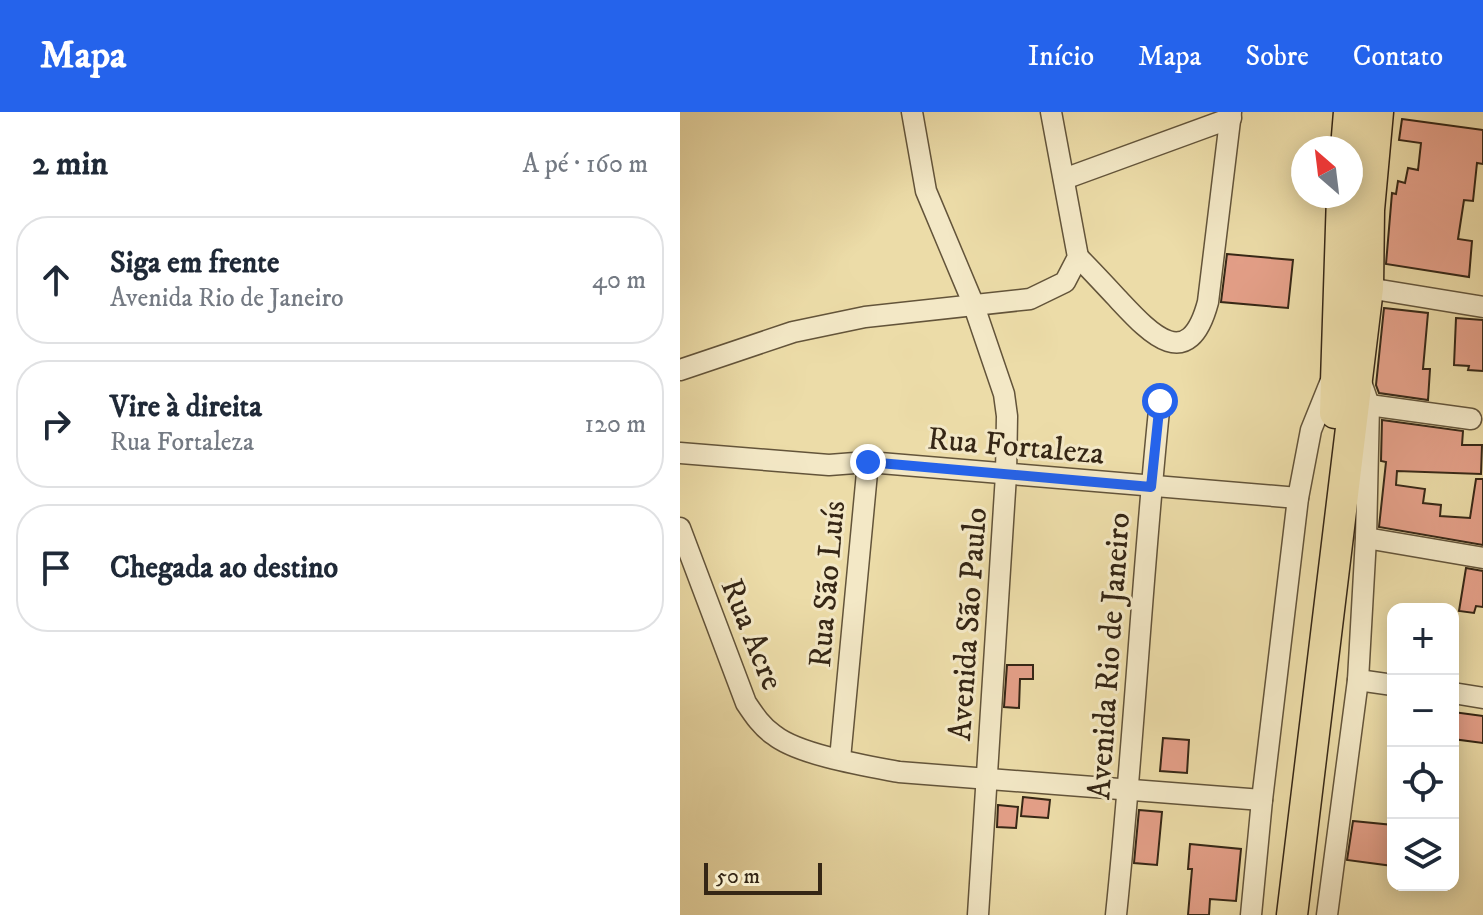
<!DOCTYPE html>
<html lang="pt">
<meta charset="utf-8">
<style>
body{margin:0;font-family:"IM FELL DW Pica",serif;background:#f6f6f7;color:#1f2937}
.controls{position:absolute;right:24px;bottom:24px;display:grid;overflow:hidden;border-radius:16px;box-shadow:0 4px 20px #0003}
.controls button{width:72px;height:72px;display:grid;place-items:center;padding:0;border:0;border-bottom:2px solid #e0e1e3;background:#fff;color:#1f2937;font:40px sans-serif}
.compass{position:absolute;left:611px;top:24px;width:72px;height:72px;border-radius:50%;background:#fff;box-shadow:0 4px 20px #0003;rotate:332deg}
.scale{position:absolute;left:24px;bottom:20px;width:118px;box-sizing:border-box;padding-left:8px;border:4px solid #352615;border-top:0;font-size:22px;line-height:28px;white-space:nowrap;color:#352615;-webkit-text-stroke:6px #f3e8c6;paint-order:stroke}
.stop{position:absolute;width:24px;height:24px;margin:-18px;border:6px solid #2563eb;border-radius:50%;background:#fff}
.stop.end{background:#2563eb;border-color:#fff;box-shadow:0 2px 8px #0008}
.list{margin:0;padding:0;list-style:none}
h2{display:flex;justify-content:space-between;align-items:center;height:104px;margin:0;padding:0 32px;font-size:34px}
h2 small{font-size:26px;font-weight:400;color:#747a83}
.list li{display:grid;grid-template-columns:52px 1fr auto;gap:24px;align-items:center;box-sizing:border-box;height:128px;margin:0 16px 16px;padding:0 16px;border:2px solid #e0e1e3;border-radius:32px}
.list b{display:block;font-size:30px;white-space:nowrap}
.list p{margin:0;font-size:26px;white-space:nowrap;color:#747a83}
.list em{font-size:26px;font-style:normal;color:#747a83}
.icon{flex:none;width:44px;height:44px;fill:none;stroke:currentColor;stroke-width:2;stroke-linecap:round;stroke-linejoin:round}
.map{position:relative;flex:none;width:803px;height:803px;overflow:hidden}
header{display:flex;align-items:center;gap:48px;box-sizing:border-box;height:112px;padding:0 40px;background:#2563eb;color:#fff}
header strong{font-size:38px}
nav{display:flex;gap:44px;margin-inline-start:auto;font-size:28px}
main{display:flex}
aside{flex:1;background:#fff}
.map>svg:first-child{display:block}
.building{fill:#e5a089;stroke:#352615;stroke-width:2}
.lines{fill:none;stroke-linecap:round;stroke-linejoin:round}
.street-casing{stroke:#63543a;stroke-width:23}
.primary-casing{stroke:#352615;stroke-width:33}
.street{stroke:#f3e8c6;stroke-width:20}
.primary{stroke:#ecdca8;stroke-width:30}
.route{stroke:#2563eb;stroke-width:10}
.labels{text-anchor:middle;stroke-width:6;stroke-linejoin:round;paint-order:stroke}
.street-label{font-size:32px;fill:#352615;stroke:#f3e8c6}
</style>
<header>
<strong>Mapa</strong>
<nav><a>Início</a><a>Mapa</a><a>Sobre</a><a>Contato</a></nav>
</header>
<main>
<aside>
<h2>2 min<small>A pé · 160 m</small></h2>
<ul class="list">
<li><svg class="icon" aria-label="ahead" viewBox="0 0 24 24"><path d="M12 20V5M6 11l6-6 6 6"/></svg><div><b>Siga em frente</b><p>Avenida Rio de Janeiro</p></div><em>40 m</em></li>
<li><svg class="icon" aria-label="right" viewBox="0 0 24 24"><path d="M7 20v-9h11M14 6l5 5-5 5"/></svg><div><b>Vire à direita</b><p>Rua Fortaleza</p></div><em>120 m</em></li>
<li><svg class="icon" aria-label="arrive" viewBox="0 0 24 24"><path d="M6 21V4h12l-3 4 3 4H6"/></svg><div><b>Chegada ao destino</b></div></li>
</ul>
</aside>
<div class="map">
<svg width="803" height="803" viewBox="0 0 803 803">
<rect width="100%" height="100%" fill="#ecdca8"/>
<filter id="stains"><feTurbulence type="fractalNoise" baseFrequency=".0025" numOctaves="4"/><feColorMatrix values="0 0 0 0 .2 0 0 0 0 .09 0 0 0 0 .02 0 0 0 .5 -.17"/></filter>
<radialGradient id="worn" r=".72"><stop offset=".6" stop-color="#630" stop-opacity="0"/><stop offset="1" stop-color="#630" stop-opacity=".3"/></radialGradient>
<g class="building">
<polygon points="722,7 803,18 803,52 797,51 793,89 784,88 778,127 792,129 789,165 706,152 712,81 716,82 718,69 725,71 728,56 738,58 741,31 719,28"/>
<polygon points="547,142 613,148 608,196 541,190"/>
<polygon points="704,196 748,201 743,257 750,257 748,288 699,281 696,273"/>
<polygon points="776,206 803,208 803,259 788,258 789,254 774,253"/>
<polygon points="702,308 783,319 782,333 802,333 801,362 717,359 716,373 745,377 743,391 761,393 760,404 790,406 796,367 803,367 803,433 699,415 706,350 701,349"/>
<polygon points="786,456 803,459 803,495 796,494 794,501 779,499"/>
<polygon points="327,553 353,553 353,567 340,567 339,596 324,595"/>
<polygon points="773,600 803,604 803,631 773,627"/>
<polygon points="483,626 509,628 507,661 480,659"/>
<polygon points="343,685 370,688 368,706 341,704"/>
<polygon points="318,693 338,695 336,716 317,715"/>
<polygon points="459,698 482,700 477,753 454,751"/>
<polygon points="673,709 713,713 713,754 667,748"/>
<polygon points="510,732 561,737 556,789 530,787 529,803 508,803 512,757 508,757"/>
</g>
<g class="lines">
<g class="street-casing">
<g id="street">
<polyline points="232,0 246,79 293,191 324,282 327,304 326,363 298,803"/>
<polyline points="384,67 551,6"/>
<path d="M398 145C411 158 424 172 437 186 468 219 508 265 528 190L551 0"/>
<polyline points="688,176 803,195"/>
<polyline points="0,258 113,220 185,205 350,187 385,170 398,145 371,0"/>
<polyline points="689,293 791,307"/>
<polyline points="0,341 149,353 188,350 618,386"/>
<path d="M0 416 66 591C74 603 82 615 94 623 119 643 187 654 219 660L582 688"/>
<polyline points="686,426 803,446"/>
<polyline points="678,568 713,573"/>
<polyline points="773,581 803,586"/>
<polyline points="160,647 188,350"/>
<path d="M436 803C454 632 462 460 480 289"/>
<polyline points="571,803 582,688 618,386 631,318 650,271"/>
<polyline points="647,803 678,568 686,426 689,293 681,270"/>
</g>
</g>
<g class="primary-casing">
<g id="primary">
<polyline points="666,36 669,0"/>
<polyline points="655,301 662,84"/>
<polyline points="612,803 688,176 689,98 698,0"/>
</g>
</g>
<use href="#street" class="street"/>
<use href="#primary" class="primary"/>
</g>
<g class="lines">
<polyline class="route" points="188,350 471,375 480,289"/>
</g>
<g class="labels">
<g class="street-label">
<text transform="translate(336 333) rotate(5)" y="11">Rua Fortaleza</text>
<text transform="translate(146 472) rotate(-85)" y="11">Rua São Luís</text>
<text transform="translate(287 512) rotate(-86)" y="11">Avenida São Paulo</text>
<text transform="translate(73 522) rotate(68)" y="11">Rua Acre</text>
<text transform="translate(428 544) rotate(-86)" y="11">Avenida Rio de Janeiro</text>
</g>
</g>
<rect width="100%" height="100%" filter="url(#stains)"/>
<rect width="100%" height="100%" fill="url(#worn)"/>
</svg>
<div class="controls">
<button>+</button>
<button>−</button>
<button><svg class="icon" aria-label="locate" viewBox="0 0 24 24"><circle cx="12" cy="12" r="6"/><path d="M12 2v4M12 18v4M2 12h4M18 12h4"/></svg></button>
<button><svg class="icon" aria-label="layers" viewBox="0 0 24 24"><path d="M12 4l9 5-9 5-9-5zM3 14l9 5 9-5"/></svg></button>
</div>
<svg class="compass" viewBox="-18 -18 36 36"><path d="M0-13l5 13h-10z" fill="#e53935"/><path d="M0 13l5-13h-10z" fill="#747a83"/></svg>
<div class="scale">50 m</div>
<div class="stop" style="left:480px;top:289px"></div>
<div class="stop end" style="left:188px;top:350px"></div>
</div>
</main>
